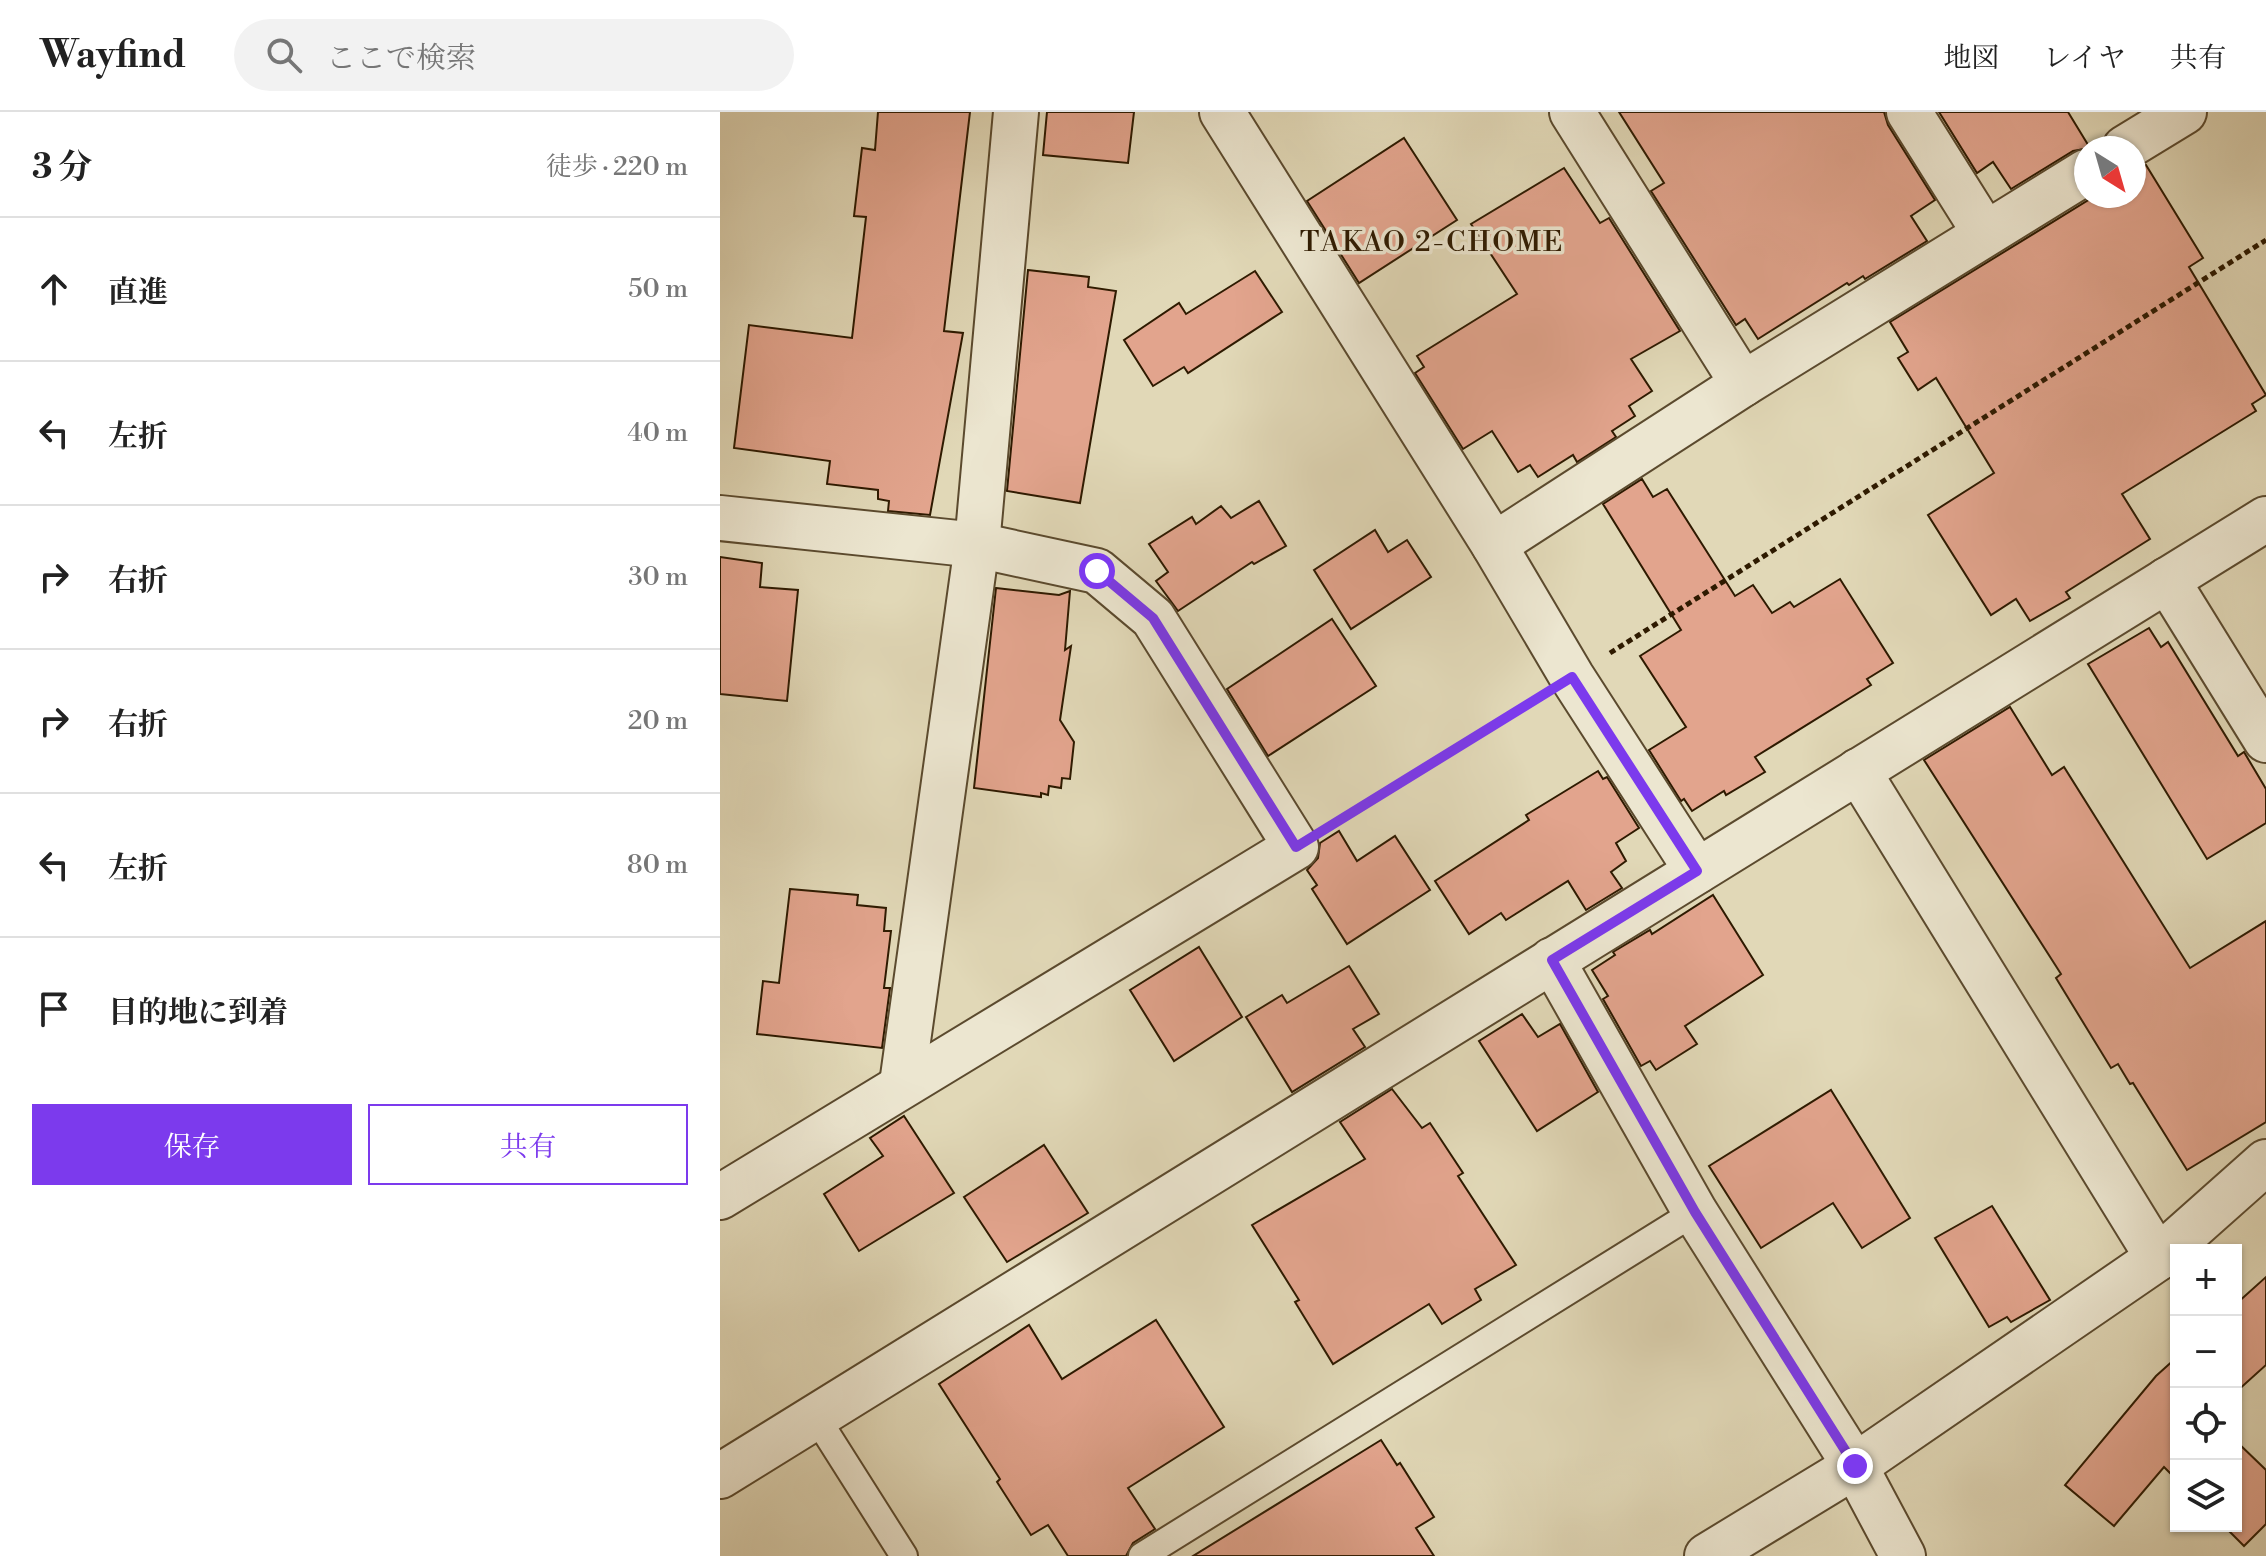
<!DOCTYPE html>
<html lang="ja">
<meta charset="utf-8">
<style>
body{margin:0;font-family:"Libre Bodoni","Noto Serif JP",serif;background:#f2f2f2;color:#222}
.controls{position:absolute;right:24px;bottom:24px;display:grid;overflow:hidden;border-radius:0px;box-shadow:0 2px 6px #0004}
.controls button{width:72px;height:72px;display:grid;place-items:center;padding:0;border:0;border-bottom:2px solid #e0e0e0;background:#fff;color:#222;font:40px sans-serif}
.compass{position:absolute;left:1354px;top:24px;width:72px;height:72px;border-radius:50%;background:#fff;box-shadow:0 2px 6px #0004;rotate:143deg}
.stop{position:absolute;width:24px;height:24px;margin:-18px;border:6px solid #7c3aed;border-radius:50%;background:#fff}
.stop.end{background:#7c3aed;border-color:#fff;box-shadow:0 2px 8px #0008}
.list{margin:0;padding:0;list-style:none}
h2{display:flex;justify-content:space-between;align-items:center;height:104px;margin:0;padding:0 32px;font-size:34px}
h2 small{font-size:26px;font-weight:400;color:#767676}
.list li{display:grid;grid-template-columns:52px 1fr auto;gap:24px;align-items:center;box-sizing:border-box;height:144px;padding:0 32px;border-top:2px solid #e0e0e0}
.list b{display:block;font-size:30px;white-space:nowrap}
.list em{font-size:26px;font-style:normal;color:#767676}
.actions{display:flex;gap:16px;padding:24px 32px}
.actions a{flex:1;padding:18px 0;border:2px solid #7c3aed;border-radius:0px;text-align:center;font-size:28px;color:#7c3aed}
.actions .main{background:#7c3aed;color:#fff}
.icon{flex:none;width:44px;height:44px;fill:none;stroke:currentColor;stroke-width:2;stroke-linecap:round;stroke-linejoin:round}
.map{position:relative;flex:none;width:1546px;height:1444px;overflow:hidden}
header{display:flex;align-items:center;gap:48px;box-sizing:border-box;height:112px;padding:0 40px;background:#fff;border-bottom:2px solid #e0e0e0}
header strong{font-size:38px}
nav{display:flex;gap:44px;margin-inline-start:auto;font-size:28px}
.search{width:560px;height:72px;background:#f2f2f2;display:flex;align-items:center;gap:20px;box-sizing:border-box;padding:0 28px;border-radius:44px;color:#767676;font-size:30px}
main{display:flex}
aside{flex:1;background:#fff}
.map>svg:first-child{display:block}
.building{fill:#e2a48d;stroke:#2e1a00;stroke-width:2}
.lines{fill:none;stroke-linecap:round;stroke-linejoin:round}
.lane-casing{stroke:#5b4a2e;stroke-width:30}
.street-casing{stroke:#5b4a2e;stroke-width:48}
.path{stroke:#2e1a00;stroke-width:5;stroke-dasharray:6 4;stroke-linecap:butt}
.lane{stroke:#ece6d0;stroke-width:26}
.street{stroke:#ece6d0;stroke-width:44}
.route{stroke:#7c3aed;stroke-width:10}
.labels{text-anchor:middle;stroke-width:7;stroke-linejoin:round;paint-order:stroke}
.neighbourhood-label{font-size:28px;letter-spacing:2px;fill:#2e1a00;stroke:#ece6d0}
</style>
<header>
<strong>Wayfind</strong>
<div class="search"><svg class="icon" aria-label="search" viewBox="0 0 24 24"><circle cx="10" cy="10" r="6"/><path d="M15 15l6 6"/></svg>ここで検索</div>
<nav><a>地図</a><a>レイヤ</a><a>共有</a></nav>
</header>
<main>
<aside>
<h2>3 分<small>徒歩 · 220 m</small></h2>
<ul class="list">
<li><svg class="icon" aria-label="ahead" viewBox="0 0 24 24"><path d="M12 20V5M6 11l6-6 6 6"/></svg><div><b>直進</b></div><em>50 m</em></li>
<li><svg class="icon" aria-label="left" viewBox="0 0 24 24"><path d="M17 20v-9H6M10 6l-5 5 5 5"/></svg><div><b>左折</b></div><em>40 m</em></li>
<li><svg class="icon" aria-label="right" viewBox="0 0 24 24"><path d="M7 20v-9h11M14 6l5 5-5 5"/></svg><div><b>右折</b></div><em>30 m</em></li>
<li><svg class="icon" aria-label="right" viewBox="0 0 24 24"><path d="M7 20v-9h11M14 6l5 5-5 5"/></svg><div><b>右折</b></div><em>20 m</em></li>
<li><svg class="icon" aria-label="left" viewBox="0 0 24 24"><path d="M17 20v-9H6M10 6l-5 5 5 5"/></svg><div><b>左折</b></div><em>80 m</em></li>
<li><svg class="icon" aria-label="arrive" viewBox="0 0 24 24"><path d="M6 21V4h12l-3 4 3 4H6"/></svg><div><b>目的地に到着</b></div></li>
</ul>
<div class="actions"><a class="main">保存</a><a>共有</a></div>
</aside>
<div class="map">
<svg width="1546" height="1444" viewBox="0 0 1546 1444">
<rect width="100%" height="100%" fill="#e1d8b7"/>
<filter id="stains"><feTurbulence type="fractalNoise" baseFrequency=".0025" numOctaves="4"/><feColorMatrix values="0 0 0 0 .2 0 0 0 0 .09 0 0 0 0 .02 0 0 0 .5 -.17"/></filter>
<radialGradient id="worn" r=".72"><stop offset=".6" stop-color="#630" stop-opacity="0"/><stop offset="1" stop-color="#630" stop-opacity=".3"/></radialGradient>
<g class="building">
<polygon points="158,0 250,0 224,219 243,221 210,403 168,399 169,389 158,387 158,378 107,372 110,349 14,336 29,213 132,226 146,105 134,104 142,36 155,38"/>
<polygon points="327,0 414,0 408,51 323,43"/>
<polygon points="899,0 1164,0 1168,13 1215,88 1191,104 1207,129 1145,167 1143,164 1129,173 1127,171 1038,227 1025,207 1016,213 931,79 944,71"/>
<polygon points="1219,0 1348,0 1370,36 1353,39 1291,77 1273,50 1257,61"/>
<polygon points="684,26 737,108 639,171 587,89"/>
<polygon points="1426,53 1483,146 1469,155 1546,283 1532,292 1536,299 1402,382 1430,427 1346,480 1350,486 1310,509 1296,487 1271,503 1208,403 1274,361 1216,266 1198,278 1178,246 1188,240 1170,210 1375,84 1414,84 1414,59"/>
<polygon points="844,56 880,111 889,106 960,219 911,247 932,279 909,294 915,304 892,319 896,325 857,350 853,343 818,365 810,353 798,360 772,319 743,337 695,261 704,255 697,244 797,182 751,112"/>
<polygon points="308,158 369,165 368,175 396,179 360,391 287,379"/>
<polygon points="535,159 562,200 468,261 464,255 433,274 404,228 459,191 466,202"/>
<polygon points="922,367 933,385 947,377 1015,484 1033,473 1052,501 1070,490 1074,495 1120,467 1173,551 1147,567 1151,573 1035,645 1045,660 1006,683 1004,679 972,699 964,687 961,689 929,638 966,615 920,544 961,518 883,392"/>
<polygon points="539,389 566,434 534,452 532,450 458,499 436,469 448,460 429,432 472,405 476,412 501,394 511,406"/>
<polygon points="655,418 668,440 687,428 711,465 631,517 594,458"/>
<polygon points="0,445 42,451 40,475 78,478 67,589 0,582"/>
<polygon points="276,476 339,483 350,479 345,538 351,534 340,608 354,630 350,667 342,666 341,676 329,674 328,683 321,681 321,685 254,676"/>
<polygon points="612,507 656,574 548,644 507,577"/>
<polygon points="1429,516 1441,535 1448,530 1518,644 1524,640 1546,677 1546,711 1487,747 1368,552"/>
<polygon points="1290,595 1332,663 1344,655 1470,856 1546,809 1546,1010 1467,1058 1413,971 1410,972 1398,952 1391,956 1336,866 1341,862 1204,648"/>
<polygon points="878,659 883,667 887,665 919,716 896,731 906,749 891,760 902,776 866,798 848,769 786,808 781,801 749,822 715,769 809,708 806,703"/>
<polygon points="619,719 637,749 675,724 710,778 627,832 592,777 597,773 587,758 598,746 600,731"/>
<polygon points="70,777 138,783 137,793 166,796 164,819 171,819 164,876 170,876 162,936 37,922 43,869 59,871"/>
<polygon points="993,783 1043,863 965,914 977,932 936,958 930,949 921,954 883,887 888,884 872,858 895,843 893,840 930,818 932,822"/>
<polygon points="479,835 522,905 454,949 410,878"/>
<polygon points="629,854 659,902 633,917 645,935 572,980 526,905 562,883 567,891"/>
<polygon points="802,902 818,925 840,912 878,980 817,1019 759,929"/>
<polygon points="672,977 702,1016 710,1011 743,1061 738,1064 796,1153 755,1177 761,1188 722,1212 709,1192 613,1252 575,1190 579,1188 532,1113 645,1047 620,1010"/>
<polygon points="1111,978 1190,1106 1142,1136 1113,1091 1041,1136 989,1054"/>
<polygon points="184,1004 234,1081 139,1139 104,1082 163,1044 150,1026"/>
<polygon points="324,1033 368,1101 287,1150 244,1085"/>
<polygon points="1272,1094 1330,1188 1291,1210 1287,1205 1269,1215 1215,1126"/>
<polygon points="1546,1165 1546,1253 1516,1280 1516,1192"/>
<polygon points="436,1208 504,1315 408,1376 435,1417 413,1431 406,1444 348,1444 328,1413 311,1423 277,1370 280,1367 219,1272 309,1213 342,1267"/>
<polygon points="1456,1246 1456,1367 1444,1355 1394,1414 1345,1373 1436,1264"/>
<polygon points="661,1328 677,1353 680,1351 714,1405 696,1416 714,1444 473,1444"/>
<polygon points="1516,1329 1546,1358 1546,1412 1524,1434 1504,1414 1516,1414"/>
</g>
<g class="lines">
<g class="lane-casing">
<g id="lane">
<polyline points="96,1305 184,1444"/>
<polyline points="422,1444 975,1100"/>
</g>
</g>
<g class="street-casing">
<g id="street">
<polyline points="502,0 774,433 852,565 977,759"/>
<polyline points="852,0 1023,272"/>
<polyline points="1189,0 1265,121"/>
<polyline points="1405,36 1464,0"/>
<polyline points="0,406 257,433 377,459 433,506 576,735 0,1085"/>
<polyline points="774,433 1023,272 1366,60"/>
<polyline points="1447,468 1546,628"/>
<polyline points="1138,659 1438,1146"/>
<polyline points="832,848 975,1100 1135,1354 1183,1444"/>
<polyline points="182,972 257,433 296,0"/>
<polyline points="0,1364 1546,407"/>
<polyline points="987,1444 1135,1354 1438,1146 1546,1050"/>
</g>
</g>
<g class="path">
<polyline points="890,541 1546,128"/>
<polyline points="614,711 814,589"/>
</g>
<use href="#lane" class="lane"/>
<use href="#street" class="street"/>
</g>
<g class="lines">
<polyline class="route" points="377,459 433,506 576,735 852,565 977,759 832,848 975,1100 1135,1354"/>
</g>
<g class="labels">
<g class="neighbourhood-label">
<text x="712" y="139">TAKAO 2-CHOME</text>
</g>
</g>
<rect width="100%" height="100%" filter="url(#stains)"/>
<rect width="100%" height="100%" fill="url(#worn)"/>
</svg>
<div class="controls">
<button>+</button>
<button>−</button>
<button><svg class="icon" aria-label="locate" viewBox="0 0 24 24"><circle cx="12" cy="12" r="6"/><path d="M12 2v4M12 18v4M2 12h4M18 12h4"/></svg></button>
<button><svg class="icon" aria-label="layers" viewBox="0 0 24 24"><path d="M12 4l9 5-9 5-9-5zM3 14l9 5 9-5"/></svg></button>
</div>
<svg class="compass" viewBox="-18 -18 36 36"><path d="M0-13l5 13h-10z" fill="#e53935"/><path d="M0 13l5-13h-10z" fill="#767676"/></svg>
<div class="stop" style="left:377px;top:459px"></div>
<div class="stop end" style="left:1135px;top:1354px"></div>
</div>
</main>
